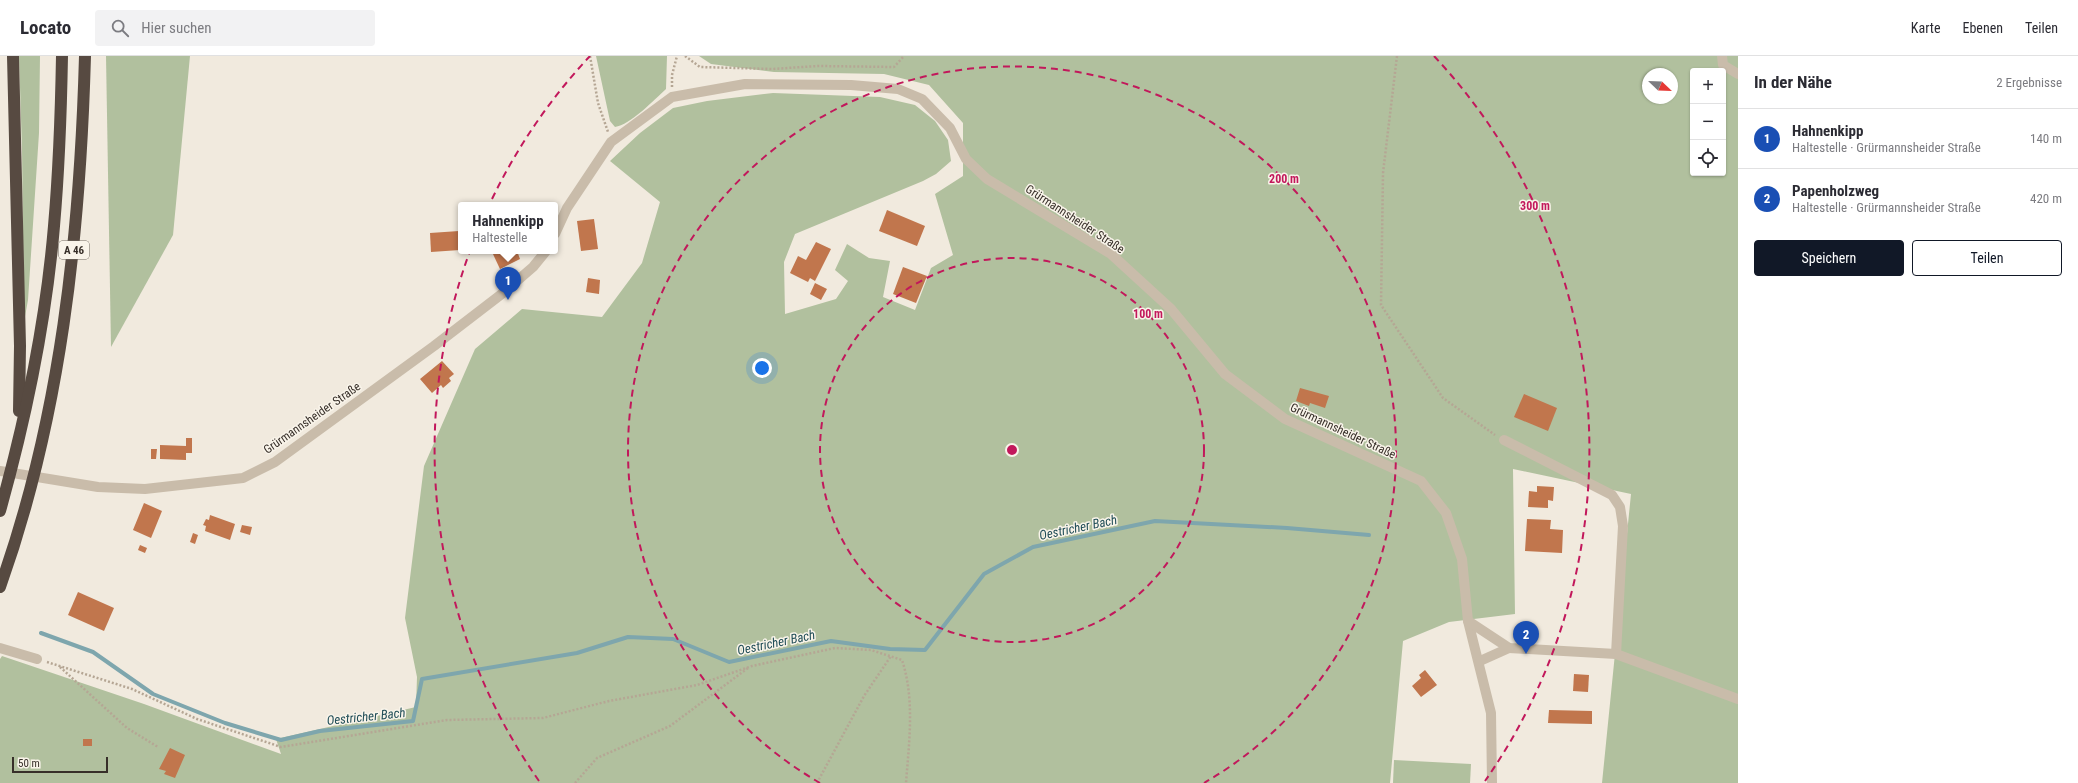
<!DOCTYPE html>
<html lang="de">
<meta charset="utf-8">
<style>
body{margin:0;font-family:"Roboto Condensed",sans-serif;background:#f2f2f3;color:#2b2b33}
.controls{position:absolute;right:12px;top:12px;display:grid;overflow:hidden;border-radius:4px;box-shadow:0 1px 3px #0004}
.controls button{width:36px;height:36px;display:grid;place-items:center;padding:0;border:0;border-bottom:1px solid #e1e1e2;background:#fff;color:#2b2b33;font:20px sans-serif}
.compass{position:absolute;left:1642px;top:12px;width:36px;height:36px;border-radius:50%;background:#fff;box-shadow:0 1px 3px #0004;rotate:113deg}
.scale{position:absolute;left:12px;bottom:10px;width:96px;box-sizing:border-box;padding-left:4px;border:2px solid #372f29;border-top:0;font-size:11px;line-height:14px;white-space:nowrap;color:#372f29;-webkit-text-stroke:3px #f9f4ea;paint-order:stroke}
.you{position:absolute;left:762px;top:312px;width:14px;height:14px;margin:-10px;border:3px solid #fff;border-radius:50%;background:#1a73e8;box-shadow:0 0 0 6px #1a73e833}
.badge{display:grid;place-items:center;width:26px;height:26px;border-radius:50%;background:#111827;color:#fff;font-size:13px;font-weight:700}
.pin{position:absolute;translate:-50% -33px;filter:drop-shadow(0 1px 2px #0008)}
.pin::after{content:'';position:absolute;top:21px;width:14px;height:12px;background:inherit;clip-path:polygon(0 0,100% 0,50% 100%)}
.popup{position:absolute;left:458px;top:146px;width:100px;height:52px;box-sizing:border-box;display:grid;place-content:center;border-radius:4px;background:#fff;filter:drop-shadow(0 1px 3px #0005);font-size:13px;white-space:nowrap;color:#7c7c81}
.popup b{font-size:15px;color:#2b2b33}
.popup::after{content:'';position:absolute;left:50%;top:100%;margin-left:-8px;border:8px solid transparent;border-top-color:#fff}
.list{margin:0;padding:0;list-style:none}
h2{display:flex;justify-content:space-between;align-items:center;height:52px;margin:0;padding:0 16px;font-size:17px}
h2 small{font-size:13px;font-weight:400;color:#7c7c81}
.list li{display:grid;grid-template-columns:26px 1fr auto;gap:12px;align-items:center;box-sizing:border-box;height:60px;padding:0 16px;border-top:1px solid #e1e1e2}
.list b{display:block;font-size:15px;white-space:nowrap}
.list p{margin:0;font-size:13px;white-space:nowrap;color:#7c7c81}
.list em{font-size:13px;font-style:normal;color:#7c7c81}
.actions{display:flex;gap:8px;padding:12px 16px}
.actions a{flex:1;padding:9px 0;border:1px solid #111827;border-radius:4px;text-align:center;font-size:14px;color:#111827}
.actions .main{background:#111827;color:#fff}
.icon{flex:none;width:22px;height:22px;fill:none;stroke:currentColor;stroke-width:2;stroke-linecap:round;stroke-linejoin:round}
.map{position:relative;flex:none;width:1738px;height:727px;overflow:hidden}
header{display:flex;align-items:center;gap:24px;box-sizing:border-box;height:56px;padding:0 20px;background:#fff;border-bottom:1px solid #e1e1e2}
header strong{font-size:19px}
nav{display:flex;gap:22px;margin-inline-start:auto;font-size:14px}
.search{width:280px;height:36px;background:#f2f2f3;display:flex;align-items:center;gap:10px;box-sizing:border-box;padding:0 14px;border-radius:4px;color:#7c7c81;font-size:15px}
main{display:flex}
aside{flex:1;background:#fff}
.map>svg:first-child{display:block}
.green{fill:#b1c09e;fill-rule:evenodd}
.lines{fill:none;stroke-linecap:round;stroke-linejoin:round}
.stream{stroke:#7ea6ad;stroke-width:4}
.building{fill:#c1764d}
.path{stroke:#b5a694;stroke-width:2.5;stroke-dasharray:2 2;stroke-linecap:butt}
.minor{stroke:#c9bcaa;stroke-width:10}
.highway{stroke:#574a41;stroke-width:12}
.ring{fill:none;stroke:#c2185b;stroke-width:2;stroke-dasharray:7 5}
.labels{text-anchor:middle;stroke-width:3;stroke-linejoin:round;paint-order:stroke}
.shield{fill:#f9f4ea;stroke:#716a63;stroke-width:1}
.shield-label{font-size:11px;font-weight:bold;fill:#372f29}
.street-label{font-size:12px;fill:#372f29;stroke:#f9f4ea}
.water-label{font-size:13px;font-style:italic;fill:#204d57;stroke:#f9f4ea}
.centre{fill:#c2185b;stroke:#f9f4ea;stroke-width:2}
.ring-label{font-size:12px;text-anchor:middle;font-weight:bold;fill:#c2185b;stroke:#f9f4ea;stroke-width:3;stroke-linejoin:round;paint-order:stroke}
</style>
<header>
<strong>Locato</strong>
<div class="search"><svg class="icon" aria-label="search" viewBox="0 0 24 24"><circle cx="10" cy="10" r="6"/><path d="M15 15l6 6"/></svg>Hier suchen</div>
<nav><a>Karte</a><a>Ebenen</a><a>Teilen</a></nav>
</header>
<main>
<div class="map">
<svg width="1738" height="727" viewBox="0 0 1738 727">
<rect width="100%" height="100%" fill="#f1eade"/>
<g class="green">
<polygon points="19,0 40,0 39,77 28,244 24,266 22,94"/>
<polygon points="106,0 190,0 173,179 111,291"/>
<path d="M596 0H667L666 33C654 44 630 69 615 71L610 65Z"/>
<path d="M699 0H1738V727H1602L1631 438 1513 413 1515 558 1449 566 1403 585 1390 727H0V603L2 600 144 648 281 698 276 683 416 651 417 621 405 562 424 410 475 293 522 253 602 261 642 207 660 146 610 105 640 77 673 52 707 45 773 37 880 41 915 49 935 65 948 84 951 105 936 118 923 125 795 178 784 206 785 258 836 243 848 225 835 214 847 188 869 202 890 205 883 241 915 254 931 212 953 199 935 138 963 120V67L929 29 884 18 774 16 711 8ZM1693 15H1723V117H1693ZM1648 18H1672V42H1648Z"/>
<polygon points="1394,704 1471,708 1470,727 1393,727"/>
</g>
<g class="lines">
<polyline class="stream" points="41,577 93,596 153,638 225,667 281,684 320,675 413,665 422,623 577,597 628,581 673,583 729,606 831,585 890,593 925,594 984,518 1033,491 1155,465 1287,472 1369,479"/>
</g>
<g class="building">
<polygon points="887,154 925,170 917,190 879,175"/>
<polygon points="594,163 598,193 581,195 577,165"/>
<polygon points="459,175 460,194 431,196 430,177"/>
<polygon points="816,186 831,193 815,225 810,222 808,226 790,217 798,200 806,204"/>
<polygon points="496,195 517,195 520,203 500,213 492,196"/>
<polygon points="903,211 927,220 916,247 893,238"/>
<polygon points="588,222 600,224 599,238 586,236"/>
<polygon points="815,227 827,233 821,244 810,238"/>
<polygon points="442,305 454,318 449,322 451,325 443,332 441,329 432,337 420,323"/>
<polygon points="1300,332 1329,340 1325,352 1310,347 1309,350 1296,345"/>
<polygon points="1524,338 1557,352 1548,375 1514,361"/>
<polygon points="186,382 192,382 192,397 186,397 186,404 160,403 160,389 186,390"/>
<polygon points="151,393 157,393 156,403 151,403"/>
<polygon points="1537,430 1554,431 1553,445 1548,444 1548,452 1528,451 1529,435 1537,436"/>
<polygon points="144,447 162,455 151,482 133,474"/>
<polygon points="210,459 235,468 230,484 205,475 206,470 203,469 206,463 209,464"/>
<polygon points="1527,463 1551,464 1550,473 1563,474 1562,497 1525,495"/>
<polygon points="242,469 252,471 250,479 240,476"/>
<polygon points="193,477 198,479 195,488 190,486"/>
<polygon points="140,489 147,492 145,497 138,494"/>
<polygon points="78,536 114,552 104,575 68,559"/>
<polygon points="1425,614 1437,629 1421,641 1412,630 1421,622 1419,619"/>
<polygon points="1574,618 1589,619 1588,636 1573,635"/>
<polygon points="1549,654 1592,655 1592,668 1548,667"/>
<rect x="83" y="683" width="9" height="7"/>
<polygon points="170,692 185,699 175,722 164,718 166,715 159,713"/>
</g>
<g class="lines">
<g class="path">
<polyline points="590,0 598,47 608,76"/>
<polyline points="685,0 700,11 772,13 818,10 894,11 904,0"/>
<polyline points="1397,0 1383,117 1381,249 1443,342 1495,379"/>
<polyline points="672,31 672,19 677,0"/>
<path d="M47 606 132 633 197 663 281 691 447 664 543 662 609 645 697 629 752 610 835 592 871 594 902 604C915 643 909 687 906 727"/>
<polyline points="60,611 127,672 158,691"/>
<polyline points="575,727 597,702 670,670 748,612"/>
<polyline points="817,727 864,640 891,600"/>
</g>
<g class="minor">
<polyline points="1722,0 1723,9 1738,18"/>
<polyline points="555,178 567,152 611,86 672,41 745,28 851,29 898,33 922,43 950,72 966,103 987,123 1111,198 1171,253 1225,318 1285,363 1421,425 1446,457 1462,503 1468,565 1491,657 1492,727"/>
<polyline points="1504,384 1612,439 1620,451 1623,470 1616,598"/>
<polyline points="0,415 98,431 145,433 243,422 275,406 434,290 503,237 533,211 546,195"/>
<polyline points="1468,565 1509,592 1616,598 1738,643"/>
<polyline points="0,592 37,603"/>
<polyline points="1480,605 1509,592"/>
</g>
<g class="highway">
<polyline points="13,0 20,290 19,355"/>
<path d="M0 455C26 362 46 265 54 170 59 113 61 57 62 0"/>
<path d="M0 531C61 360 80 179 85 0"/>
</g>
</g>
<g class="ring">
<circle cx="1012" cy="394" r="192"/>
<path d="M820 727A384 384 0 1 1 1204 727"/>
<path d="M539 725A577 577 0 0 1 590 0M1434 0A577 577 0 0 1 1485 725"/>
</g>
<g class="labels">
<rect class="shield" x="59" y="185" width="30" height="18" rx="3"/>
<g class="shield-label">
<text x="74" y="198">A 46</text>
</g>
<g class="street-label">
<text transform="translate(1075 163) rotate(33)" y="4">Grürmannsheider Straße</text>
<text transform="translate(312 362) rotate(-35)" y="4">Grürmannsheider Straße</text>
<text transform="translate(1343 375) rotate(25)" y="4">Grürmannsheider Straße</text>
</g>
<g class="water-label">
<text transform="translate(1078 471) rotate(-12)" y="5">Oestricher Bach</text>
<text transform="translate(776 586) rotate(-12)" y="5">Oestricher Bach</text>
<text transform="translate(366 660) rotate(-6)" y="5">Oestricher Bach</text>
</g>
</g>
<circle cx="1012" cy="394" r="6" class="centre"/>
<g class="ring-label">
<text x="1284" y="127">200 m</text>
<text x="1535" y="154">300 m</text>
<text x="1148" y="262">100 m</text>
</g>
</svg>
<div class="controls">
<button>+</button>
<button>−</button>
<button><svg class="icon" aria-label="locate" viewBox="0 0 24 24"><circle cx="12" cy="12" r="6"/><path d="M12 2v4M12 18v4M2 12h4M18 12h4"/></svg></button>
</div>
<svg class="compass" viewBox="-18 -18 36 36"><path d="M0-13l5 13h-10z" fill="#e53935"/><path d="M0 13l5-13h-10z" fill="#7c7c81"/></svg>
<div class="scale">50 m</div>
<div class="you"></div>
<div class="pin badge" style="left:508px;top:244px;background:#1a4fb4">1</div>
<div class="popup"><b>Hahnenkipp</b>Haltestelle</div>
<div class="pin badge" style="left:1526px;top:598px;background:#1a4fb4">2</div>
</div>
<aside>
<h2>In der Nähe<small>2 Ergebnisse</small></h2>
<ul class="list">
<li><span class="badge" style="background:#1a4fb4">1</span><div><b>Hahnenkipp</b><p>Haltestelle · Grürmannsheider Straße</p></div><em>140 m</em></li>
<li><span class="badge" style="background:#1a4fb4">2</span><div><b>Papenholzweg</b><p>Haltestelle · Grürmannsheider Straße</p></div><em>420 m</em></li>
</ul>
<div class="actions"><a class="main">Speichern</a><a>Teilen</a></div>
</aside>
</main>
